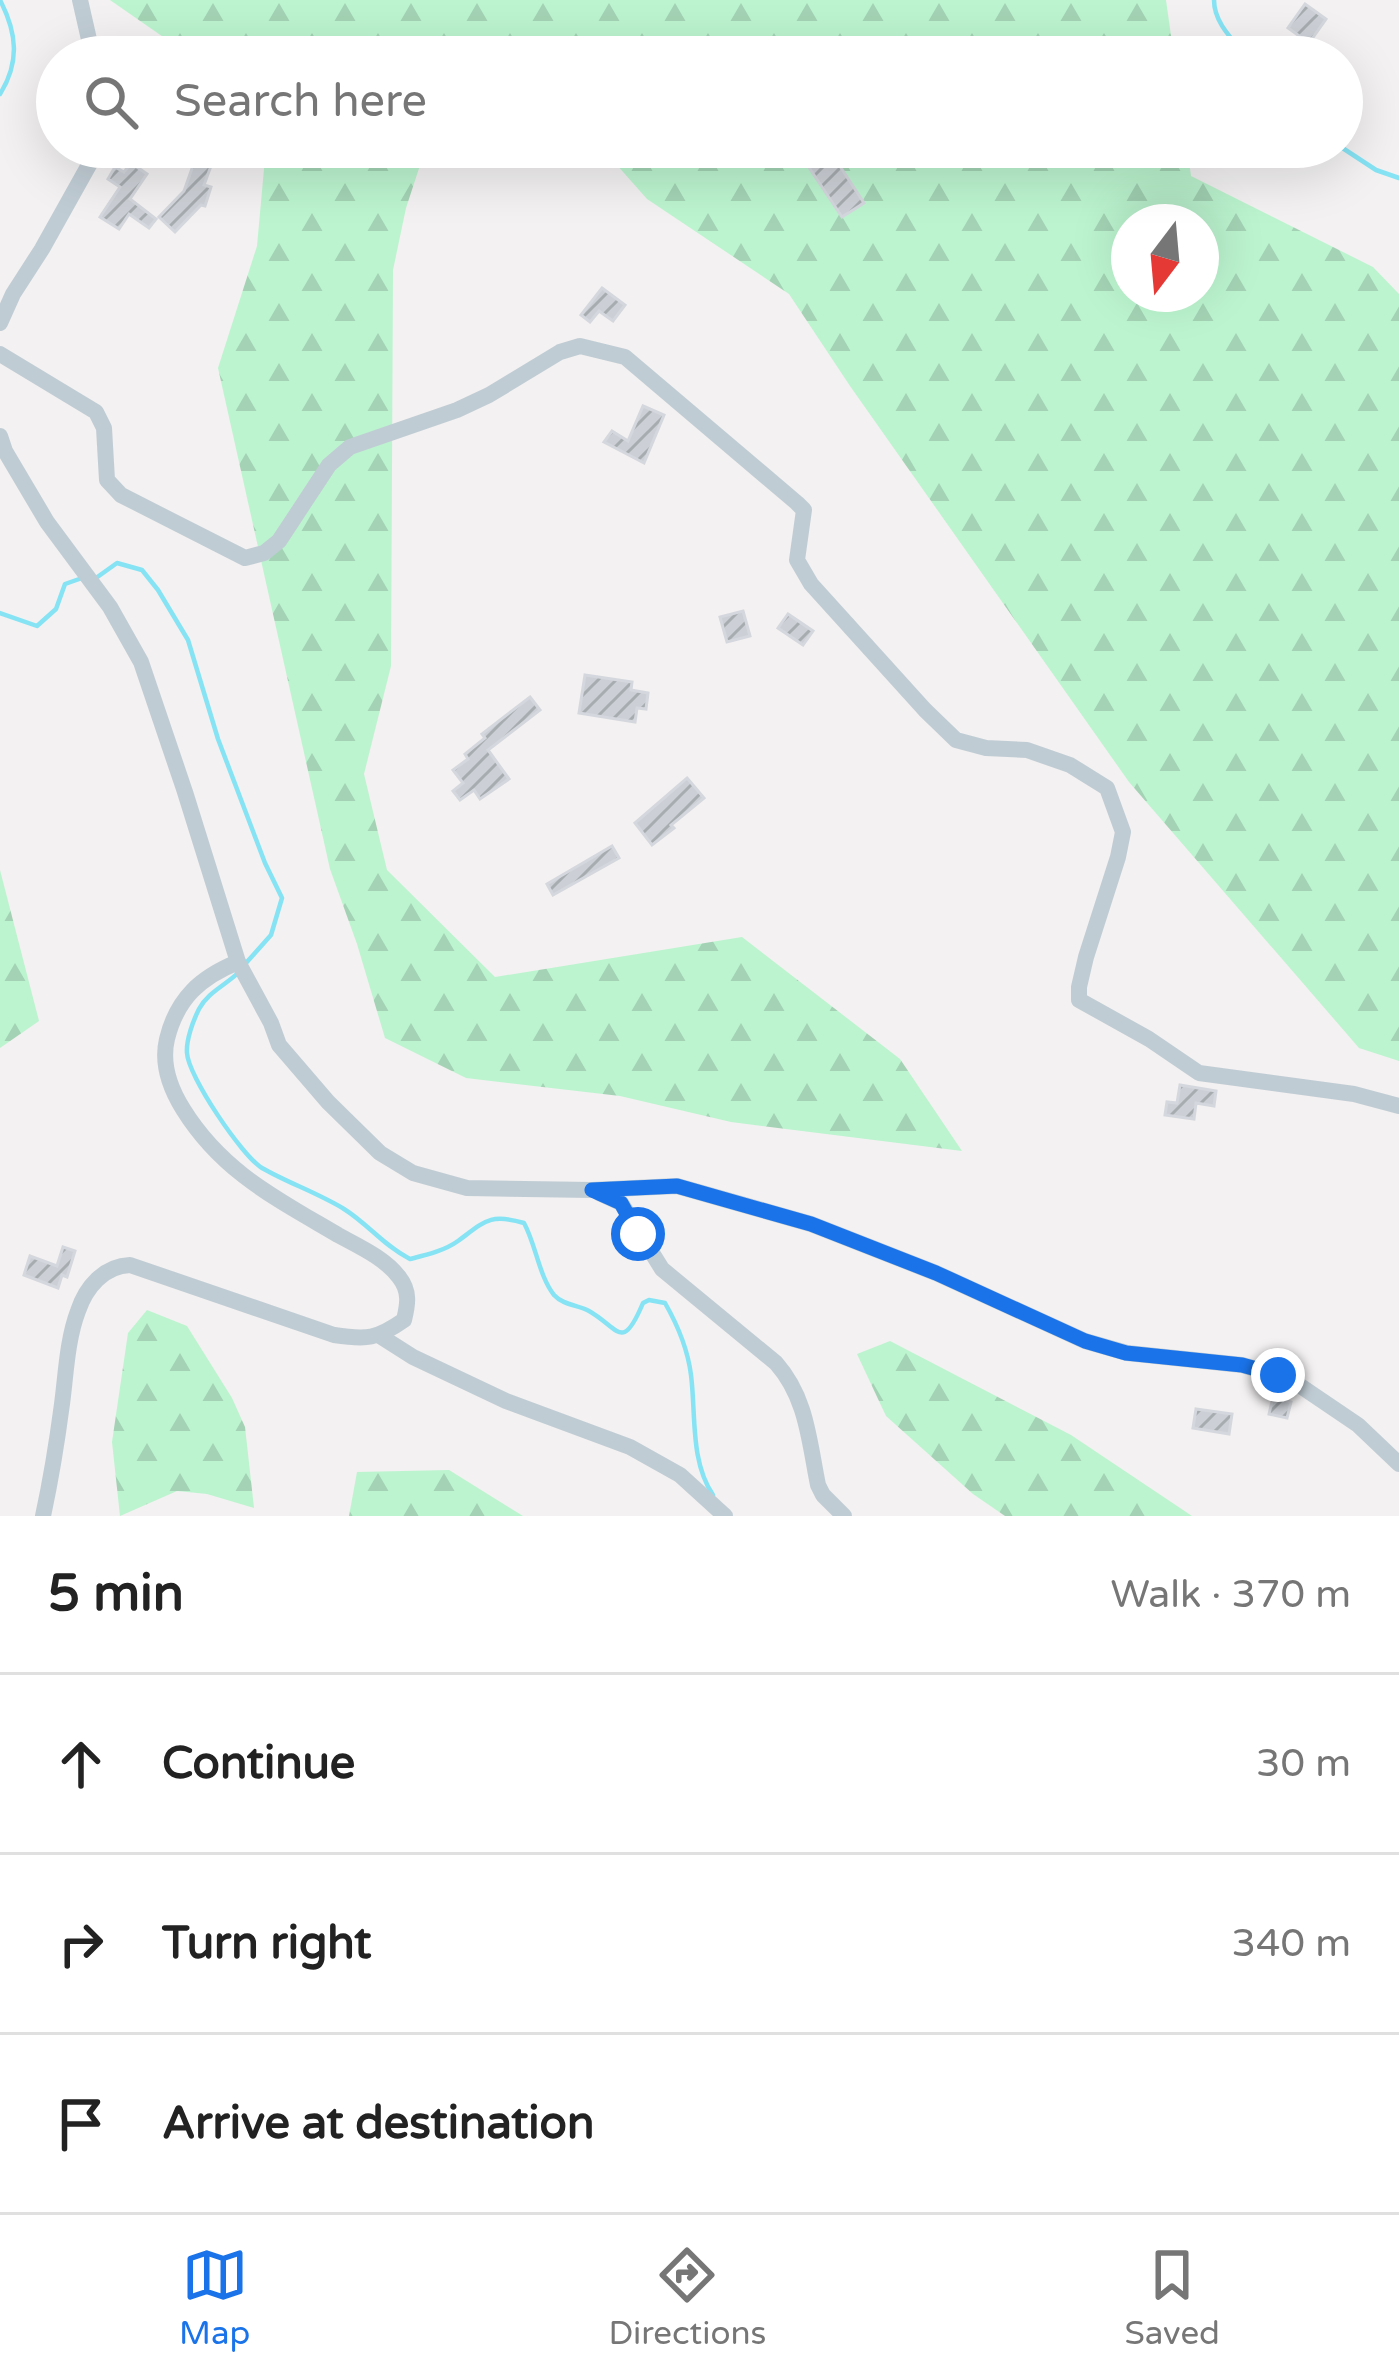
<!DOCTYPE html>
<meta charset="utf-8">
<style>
body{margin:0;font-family:"Varela Round",sans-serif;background:#f6f6f6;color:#222}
.compass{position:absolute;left:1111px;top:204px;width:108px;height:108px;border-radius:50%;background:#fff;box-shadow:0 12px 48px #0002;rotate:196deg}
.stop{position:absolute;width:36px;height:36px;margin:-27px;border:9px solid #1a73e8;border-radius:50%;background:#fff}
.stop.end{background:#1a73e8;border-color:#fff;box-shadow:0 3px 12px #0008}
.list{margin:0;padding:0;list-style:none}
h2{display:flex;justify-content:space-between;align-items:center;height:156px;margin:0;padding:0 48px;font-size:51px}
h2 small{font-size:39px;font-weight:400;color:#767676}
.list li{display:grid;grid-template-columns:78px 1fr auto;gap:36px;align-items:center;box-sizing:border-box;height:180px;padding:0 48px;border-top:3px solid #e0e0e0}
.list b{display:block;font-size:45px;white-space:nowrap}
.list em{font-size:39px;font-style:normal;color:#767676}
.icon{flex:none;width:66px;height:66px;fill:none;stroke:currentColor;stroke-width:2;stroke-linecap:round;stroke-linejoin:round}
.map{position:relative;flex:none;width:1399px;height:1516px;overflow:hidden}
.search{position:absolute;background:#fff;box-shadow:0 12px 48px #0002;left:36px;right:36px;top:36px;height:132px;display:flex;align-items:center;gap:30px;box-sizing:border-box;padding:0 42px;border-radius:66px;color:#767676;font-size:45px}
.sheet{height:696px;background:#fff}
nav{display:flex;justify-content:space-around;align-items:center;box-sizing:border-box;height:168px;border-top:3px solid #e0e0e0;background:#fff;font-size:33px;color:#767676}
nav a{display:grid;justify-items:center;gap:6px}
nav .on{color:#1a73e8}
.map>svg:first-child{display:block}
.forest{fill:url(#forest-firs);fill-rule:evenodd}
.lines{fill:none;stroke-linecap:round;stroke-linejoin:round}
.stream{stroke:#85e3f4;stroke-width:4.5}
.building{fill:url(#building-hatch);stroke:#d4d7dd;stroke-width:3}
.minor{stroke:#c0ccd4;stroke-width:16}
.route{stroke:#1a73e8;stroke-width:15}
</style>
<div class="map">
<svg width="1399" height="1516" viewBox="0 0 1399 1516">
<defs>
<pattern id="forest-firs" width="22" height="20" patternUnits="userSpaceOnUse" patternTransform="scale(3)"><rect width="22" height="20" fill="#bcf4cf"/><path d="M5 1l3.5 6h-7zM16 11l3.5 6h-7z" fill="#a3d3b4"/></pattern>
<pattern id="building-hatch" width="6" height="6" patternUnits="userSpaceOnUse" patternTransform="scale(3)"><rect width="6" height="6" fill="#ccd0d6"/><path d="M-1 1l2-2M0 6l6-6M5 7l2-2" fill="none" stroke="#a7acb1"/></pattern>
</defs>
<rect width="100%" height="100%" fill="#f3f1f1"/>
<g class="forest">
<polygon points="110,0 1166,0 1174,57 192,57"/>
<polygon points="266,147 426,147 406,208 393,270 391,666 364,774 387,870 495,977 742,937 900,1059 962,1151 731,1122 620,1096 466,1078 385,1038 357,944 330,869 218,368 257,246"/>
<path d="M601 147H1187L1191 176 1373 267 1399 294V1061L1359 1048 1129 782 850 386 789 294 647 199ZM1129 222H1201V294H1129Z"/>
<polygon points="0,870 39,1021 0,1048"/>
<polygon points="147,1310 187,1326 232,1398 245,1427 254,1508 207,1494 177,1491 120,1516 112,1442 128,1333"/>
<polygon points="890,1341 1071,1435 1192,1516 1005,1516 973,1494 886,1416 857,1354"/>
<polygon points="449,1470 523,1516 349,1516 357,1472"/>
</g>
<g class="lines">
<g class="stream">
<path d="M1214 0C1214 23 1233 40 1247 57"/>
<path d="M0 94C20 62 17 33 0 0"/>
<polyline points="1341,147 1376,170 1399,178"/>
<polyline points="96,578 117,563 142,570 158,590 188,640 218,739 265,863 282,898 271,935 246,963"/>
<polyline points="0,613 37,626 56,609 65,584 85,577"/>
<path d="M239 972C226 985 208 992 199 1009 193 1021 186 1040 187 1053 188 1076 242 1156 262 1168 288 1183 318 1193 344 1209 368 1224 384 1246 410 1259 426 1255 444 1251 458 1241 485 1221 490 1213 524 1223 536 1245 539 1276 554 1295 563 1305 578 1305 589 1311 619 1328 622 1353 643 1303L649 1300 665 1303C677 1324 688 1351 691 1375 696 1414 690 1461 713 1495"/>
</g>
</g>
<g class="building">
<polygon points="1305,4 1326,19 1309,43 1288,28"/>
<polygon points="199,149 215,155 204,185 211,187 205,206 201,205 175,232 159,217 184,191"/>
<polygon points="830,151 864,203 842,217 808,166"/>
<polygon points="131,163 147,174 130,199 156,219 149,228 129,214 119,229 100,217 120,187 108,179 115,167 124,172"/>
<polygon points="602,288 625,305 613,321 599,311 590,322 581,315"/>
<polygon points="643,406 664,415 644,463 604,442 612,431 628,441"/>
<polygon points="743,611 750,636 727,642 720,617"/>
<polygon points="788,614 813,631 803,645 778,628"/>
<polygon points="585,675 632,682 631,690 648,693 646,709 637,708 635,722 579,713"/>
<polygon points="530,697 540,710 488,750 509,779 480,799 474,790 460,800 453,791 463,783 453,770 468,759 465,754 485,738 482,734"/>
<polygon points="687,778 704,798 671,825 674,828 652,845 635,823"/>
<polygon points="612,846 619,858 553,895 547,884"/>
<polygon points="1180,1085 1216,1091 1214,1106 1196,1103 1194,1119 1165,1115 1167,1102 1177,1103"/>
<polygon points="63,1247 75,1251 67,1277 62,1275 58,1288 24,1275 30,1256 57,1266"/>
<polygon points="1273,1397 1291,1402 1287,1418 1269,1414"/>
<polygon points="1196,1409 1232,1414 1229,1434 1193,1428"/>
</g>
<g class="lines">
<g class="minor">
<polyline points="80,0 93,57"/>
<polyline points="0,323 13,294 42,249 99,147"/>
<polyline points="0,354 96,412 104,428 107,480 121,495 245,558 264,553 279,541 329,465 350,447 457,410 489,395 560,352 580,346 625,357 797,503 804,510 797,560 811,584 925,710 956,740 986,748 1027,750 1070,765 1107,788 1123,832 1118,857 1086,957 1079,987 1079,1000 1149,1039 1199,1073 1354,1094 1399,1106"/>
<polyline points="0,436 5,451 47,522 110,607 141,662 185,792 238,962 271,1023 279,1045 328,1102 380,1153 413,1173 467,1188 592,1190 677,1186 811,1224 936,1273 1085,1341 1127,1353 1242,1365 1278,1375 1296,1383 1358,1425 1399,1464"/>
<path d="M599 1193 621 1203 662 1269 776 1363C807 1398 809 1441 818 1485L823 1495 844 1516"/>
<polyline points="380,1336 413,1357 506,1401 630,1447 680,1475 725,1516"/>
<path d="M43 1516C51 1479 57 1442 62 1404 66 1374 67 1340 78 1311 86 1287 104 1266 130 1265L334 1335C367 1340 377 1339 404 1320 408 1304 410 1291 399 1277 385 1258 358 1246 338 1235 277 1199 222 1172 183 1109 170 1088 161 1064 167 1039 177 998 201 977 238 962"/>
</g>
</g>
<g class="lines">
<polyline class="route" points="638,1234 621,1203 592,1190 677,1186 811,1224 936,1273 1085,1341 1126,1353 1242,1365 1278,1375"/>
</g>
</svg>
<svg class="compass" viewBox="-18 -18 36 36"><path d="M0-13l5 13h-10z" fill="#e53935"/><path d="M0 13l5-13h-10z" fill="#767676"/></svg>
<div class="stop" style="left:638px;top:1234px"></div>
<div class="stop end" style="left:1278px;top:1375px"></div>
<div class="search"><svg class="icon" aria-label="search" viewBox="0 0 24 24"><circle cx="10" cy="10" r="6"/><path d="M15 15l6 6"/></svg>Search here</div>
</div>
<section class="sheet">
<h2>5 min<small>Walk · 370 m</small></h2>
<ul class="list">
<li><svg class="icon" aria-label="ahead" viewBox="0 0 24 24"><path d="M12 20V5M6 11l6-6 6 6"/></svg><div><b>Continue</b></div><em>30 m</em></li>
<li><svg class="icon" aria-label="right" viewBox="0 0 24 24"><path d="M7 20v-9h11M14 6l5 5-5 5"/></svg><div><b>Turn right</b></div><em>340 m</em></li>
<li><svg class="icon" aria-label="arrive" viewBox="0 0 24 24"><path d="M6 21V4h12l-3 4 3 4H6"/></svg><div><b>Arrive at destination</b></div></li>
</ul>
</section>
<nav>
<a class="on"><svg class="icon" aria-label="map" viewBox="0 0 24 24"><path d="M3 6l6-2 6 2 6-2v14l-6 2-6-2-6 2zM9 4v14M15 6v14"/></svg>Map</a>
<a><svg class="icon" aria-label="directions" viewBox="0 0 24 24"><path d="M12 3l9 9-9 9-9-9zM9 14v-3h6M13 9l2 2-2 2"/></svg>Directions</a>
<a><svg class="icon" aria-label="saved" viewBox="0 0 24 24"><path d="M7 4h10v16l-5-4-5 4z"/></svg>Saved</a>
</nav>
